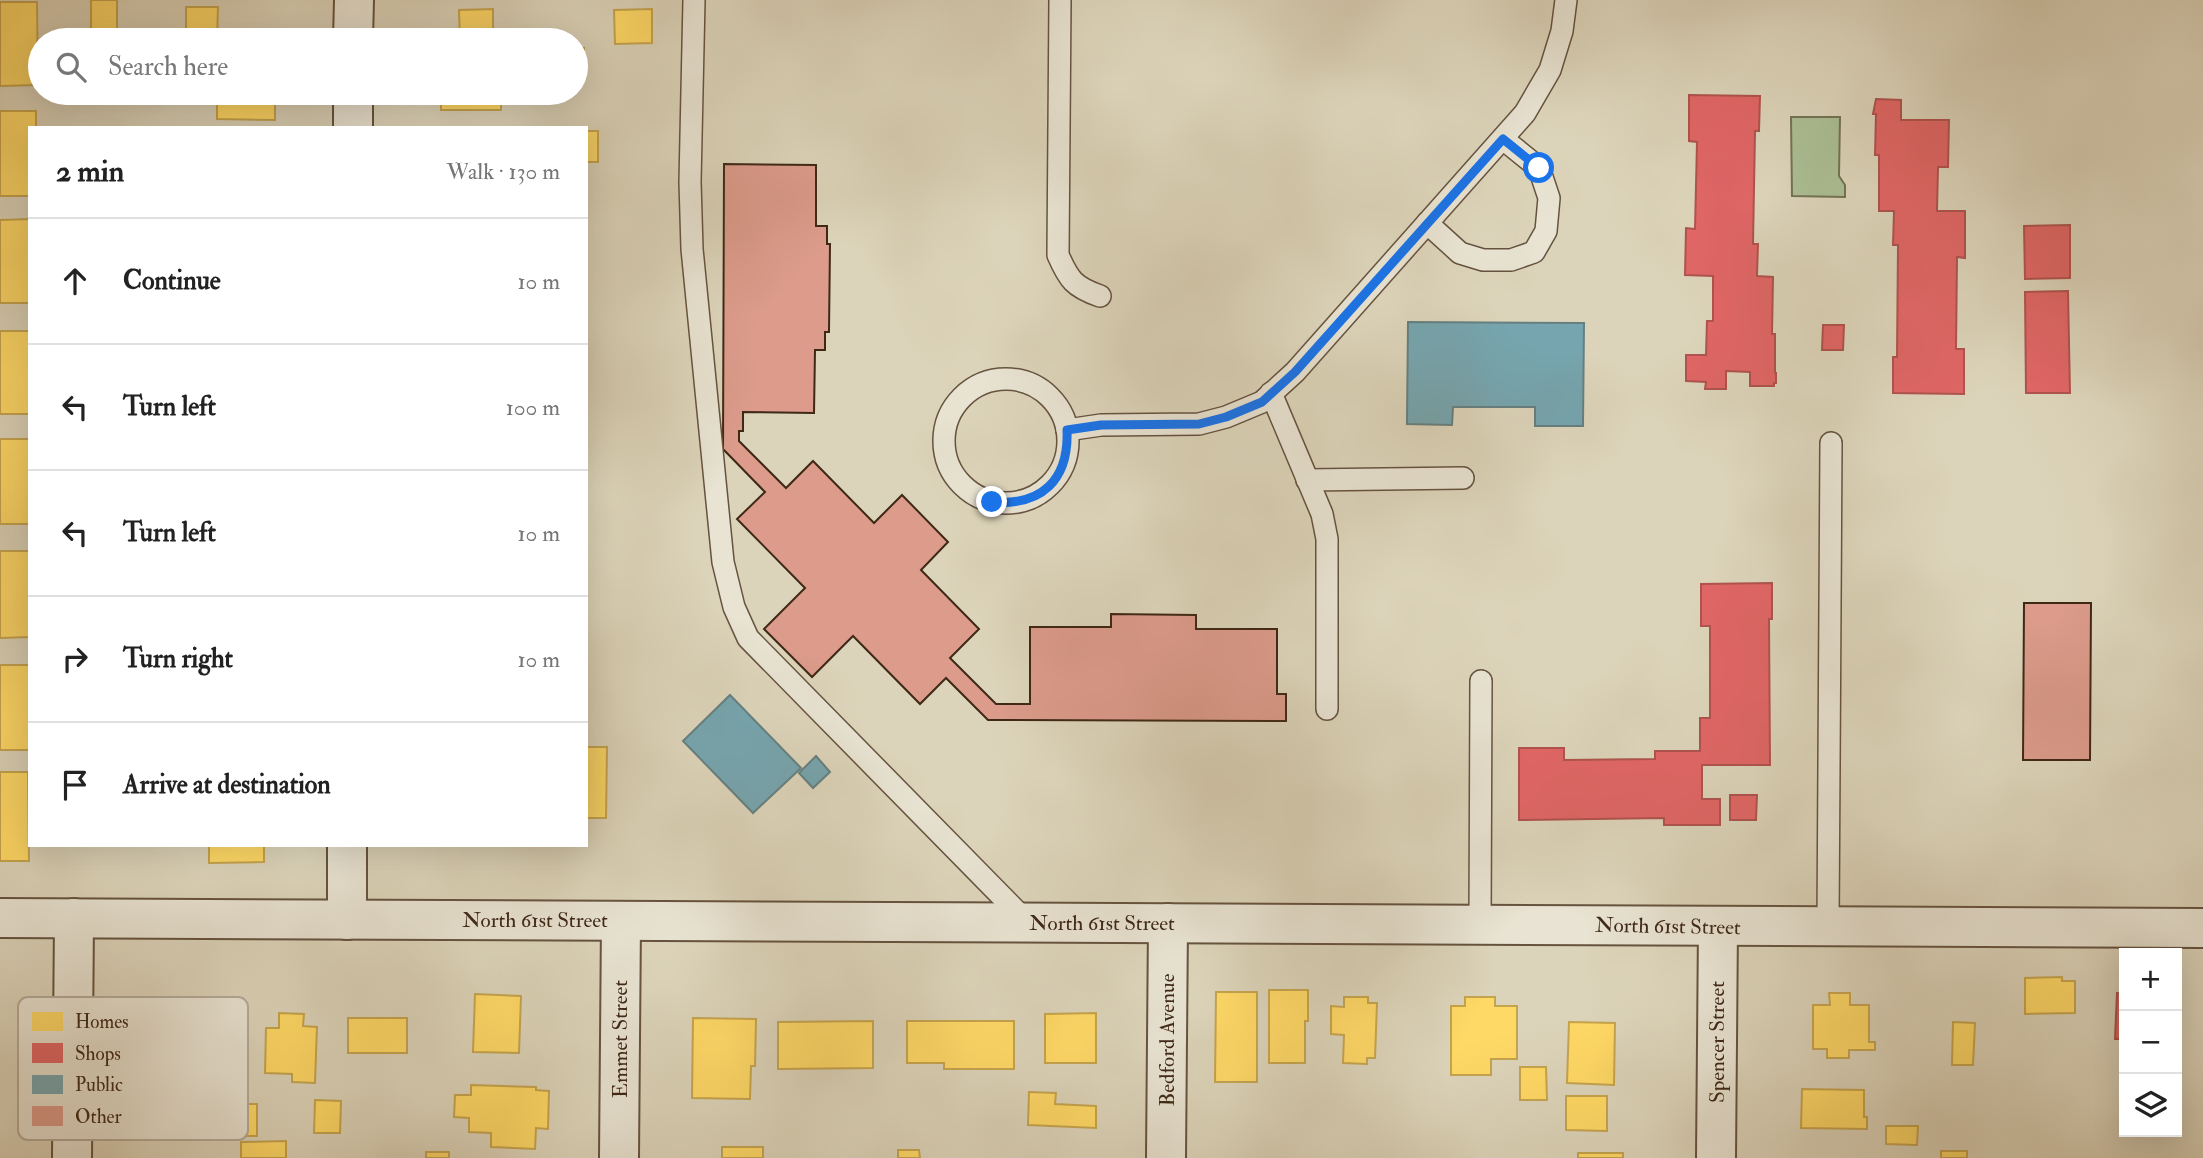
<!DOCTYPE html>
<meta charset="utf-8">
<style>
body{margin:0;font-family:"IM FELL Double Pica",serif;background:#f6f6f6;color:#222}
.controls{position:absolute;right:21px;bottom:21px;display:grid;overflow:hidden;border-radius:0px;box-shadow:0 7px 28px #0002}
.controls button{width:63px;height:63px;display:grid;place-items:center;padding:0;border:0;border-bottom:2px solid #e0e0e0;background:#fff;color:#222;font:35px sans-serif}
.stop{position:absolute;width:21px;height:21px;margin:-16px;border:5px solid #1a73e8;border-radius:50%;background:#fff}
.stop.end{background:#1a73e8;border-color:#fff;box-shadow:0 2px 7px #0008}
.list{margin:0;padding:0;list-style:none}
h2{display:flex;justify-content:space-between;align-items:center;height:91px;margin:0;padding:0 28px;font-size:30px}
h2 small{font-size:23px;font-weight:400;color:#767676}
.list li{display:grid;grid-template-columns:46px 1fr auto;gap:21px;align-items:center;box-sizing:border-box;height:126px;padding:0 28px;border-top:2px solid #e0e0e0}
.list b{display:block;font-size:26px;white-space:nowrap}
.list em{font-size:23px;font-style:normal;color:#767676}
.icon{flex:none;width:38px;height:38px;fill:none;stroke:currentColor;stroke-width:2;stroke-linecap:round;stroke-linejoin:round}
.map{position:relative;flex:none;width:2203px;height:1158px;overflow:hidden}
.search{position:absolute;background:#fff;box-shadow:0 7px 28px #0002;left:28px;top:28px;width:560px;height:77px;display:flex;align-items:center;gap:18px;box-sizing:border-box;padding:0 24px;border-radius:38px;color:#767676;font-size:26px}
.panel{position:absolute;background:#fff;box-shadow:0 7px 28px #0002;left:28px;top:126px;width:560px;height:721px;border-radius:0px}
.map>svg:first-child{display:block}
.green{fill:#abbe94;stroke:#747355;stroke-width:2}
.homes{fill:#ffd966;stroke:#c5a44e;stroke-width:2}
.shops{fill:#e06666;stroke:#af534e;stroke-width:2}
.public{fill:#76a5af;stroke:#658081;stroke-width:2}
.building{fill:#dc9b8b;stroke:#3e2816;stroke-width:2}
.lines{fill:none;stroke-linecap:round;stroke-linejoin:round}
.lane-casing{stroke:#66533f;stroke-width:24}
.street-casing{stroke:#66533f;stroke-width:42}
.lane{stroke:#e8e3d2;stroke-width:21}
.street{stroke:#e8e3d2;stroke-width:38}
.route{stroke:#1a73e8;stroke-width:9}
.labels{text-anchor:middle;stroke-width:7;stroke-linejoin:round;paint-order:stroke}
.street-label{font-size:21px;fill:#3e2816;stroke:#e8e3d2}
.key{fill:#e8e3d2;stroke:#b5ab9a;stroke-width:2}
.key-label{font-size:19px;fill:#3e2816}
</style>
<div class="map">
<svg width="2203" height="1158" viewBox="0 0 2203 1158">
<rect width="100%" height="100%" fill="#dcd4ba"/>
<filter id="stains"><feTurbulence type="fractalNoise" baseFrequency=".00286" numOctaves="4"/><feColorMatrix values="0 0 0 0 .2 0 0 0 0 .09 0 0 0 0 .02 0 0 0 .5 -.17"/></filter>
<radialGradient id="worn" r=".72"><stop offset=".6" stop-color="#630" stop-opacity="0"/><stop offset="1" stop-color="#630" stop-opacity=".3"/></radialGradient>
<polygon class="green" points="1791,117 1840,117 1839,176 1845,185 1845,197 1792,196"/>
<g class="homes">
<rect x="91" y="0" width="26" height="37"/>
<polygon points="0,2 37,2 38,85 0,86"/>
<polygon points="186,7 218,7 217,40 186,40"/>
<polygon points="493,9 493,40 460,40 459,10"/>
<polygon points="652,9 652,43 615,44 614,10"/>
<polygon points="584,48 584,66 576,66 576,49"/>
<polygon points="208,93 286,93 286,103 275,103 275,120 217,119 217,103 208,103"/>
<rect x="441" y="93" width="60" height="17"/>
<polygon points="0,111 36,111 36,128 30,128 30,196 0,196"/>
<rect x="586" y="131" width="12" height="31"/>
<polygon points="30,219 30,303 0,303 0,220"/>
<rect x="0" y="331" width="30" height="83"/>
<rect x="0" y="439" width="30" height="85"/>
<polygon points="0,551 30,551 30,637 0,638"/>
<rect x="0" y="665" width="30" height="85"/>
<polygon points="586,747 607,747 606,818 586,818"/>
<polygon points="0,772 28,772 29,861 0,861"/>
<polygon points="209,845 264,845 264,862 209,863"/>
<polygon points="2062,977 2062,981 2075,981 2075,1013 2025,1014 2025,978"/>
<polygon points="1269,990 1308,990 1308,1021 1305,1021 1305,1063 1269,1063"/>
<polygon points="1216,992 1257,992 1257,1082 1215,1082"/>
<polygon points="1829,993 1850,993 1850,1005 1869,1005 1869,1042 1875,1042 1875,1050 1849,1050 1849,1058 1827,1058 1827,1049 1813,1049 1813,1005 1830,1005"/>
<polygon points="475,994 521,996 519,1053 473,1052"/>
<polygon points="1344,997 1368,997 1368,1003 1377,1003 1375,1058 1367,1058 1367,1064 1343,1063 1344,1035 1331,1034 1331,1006 1344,1007"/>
<polygon points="1465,997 1495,997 1495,1006 1517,1006 1517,1059 1491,1059 1491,1075 1451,1075 1451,1006 1465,1006"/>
<polygon points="279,1013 304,1014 303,1026 317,1027 315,1083 292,1082 292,1074 265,1073 266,1028 279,1028"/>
<polygon points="1096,1013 1096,1063 1045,1063 1045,1014"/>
<rect x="348" y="1018" width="59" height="35"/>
<polygon points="693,1018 756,1019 755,1066 751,1066 750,1099 692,1098"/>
<polygon points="873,1021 873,1068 778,1069 778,1022"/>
<polygon points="907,1021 1014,1021 1014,1069 944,1069 944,1063 907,1063"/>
<polygon points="1569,1022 1615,1023 1614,1085 1567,1083"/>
<polygon points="1953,1022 1975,1023 1973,1065 1952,1065"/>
<polygon points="1520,1067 1546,1067 1547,1100 1520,1100"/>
<polygon points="471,1085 536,1087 536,1090 549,1091 548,1129 536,1128 535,1149 491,1147 491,1133 469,1132 469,1118 454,1117 455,1095 471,1095"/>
<polygon points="1802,1089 1864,1090 1864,1117 1867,1117 1867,1129 1801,1128"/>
<polygon points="1029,1092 1056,1093 1055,1104 1096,1106 1096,1128 1028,1125"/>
<polygon points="1566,1096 1607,1096 1607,1131 1566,1130"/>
<polygon points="315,1100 341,1101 340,1133 314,1133"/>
<rect x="234" y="1104" width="23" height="32"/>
<polygon points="1886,1126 1918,1126 1917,1145 1886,1144"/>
<polygon points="286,1141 286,1158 241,1158 241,1142"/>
<rect x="722" y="1147" width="41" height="11"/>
<polygon points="898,1150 919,1150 920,1158 898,1158"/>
<rect x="1941" y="1151" width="26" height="7"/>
<rect x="426" y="1152" width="23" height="6"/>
<rect x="1578" y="1153" width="45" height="5"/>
</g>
<g class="shops">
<polygon points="1689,95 1760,96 1759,131 1755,131 1753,244 1758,244 1757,276 1773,277 1772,334 1775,334 1775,373 1776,373 1776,383 1774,383 1774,386 1750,386 1750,372 1726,371 1726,389 1705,389 1706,382 1686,381 1686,355 1706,355 1707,321 1713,321 1713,276 1685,275 1686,228 1695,229 1697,142 1689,141"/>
<polygon points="1876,99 1901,100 1901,120 1949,120 1948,167 1938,167 1937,211 1965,211 1965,258 1957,257 1956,349 1964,349 1964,394 1893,393 1893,357 1897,357 1898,245 1893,245 1894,211 1879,211 1879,155 1875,155 1876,114 1873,114"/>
<polygon points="2070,225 2070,278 2025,279 2024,226"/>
<polygon points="2068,291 2070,393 2026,393 2025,292"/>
<polygon points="1823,325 1844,325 1843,350 1822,350"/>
<polygon points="1772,583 1772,619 1769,619 1770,765 1702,765 1702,799 1720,799 1720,825 1664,825 1664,818 1519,820 1519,748 1564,748 1564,760 1655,759 1655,751 1700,751 1700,718 1710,718 1710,626 1701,626 1701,584"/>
<polygon points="1730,795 1757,795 1756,820 1730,820"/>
<polygon points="2117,993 2124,994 2124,1039 2115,1039"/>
</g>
<g class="public">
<polygon points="1408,322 1584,323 1583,426 1535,426 1535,407 1453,407 1452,425 1407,424"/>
<polygon points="730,695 801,768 753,813 683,741"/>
<polygon points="816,756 830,772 813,788 799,773"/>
</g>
<g class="building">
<polygon points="724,164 816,165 816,226 827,226 827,244 830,244 829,332 825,332 825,350 815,350 814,413 743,412 743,431 739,431 739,441 786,488 813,461 874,523 902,495 948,542 921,570 979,629 950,658 996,704 1030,704 1030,627 1111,627 1111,614 1196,615 1196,629 1277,629 1277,694 1286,694 1286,721 988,720 946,678 920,704 853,636 812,677 764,629 805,588 737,519 765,492 723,449"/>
<polygon points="2024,603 2091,603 2090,760 2023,760"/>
</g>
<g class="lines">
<g class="lane-casing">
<g id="lane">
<polyline points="694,0 690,182 692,249 723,562 734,607 748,638 1027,922"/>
<path d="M1060 0 1058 255C1069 280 1074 287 1100 296"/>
<polyline points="1427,223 1460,253 1483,260 1511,260 1534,252 1546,231 1549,198 1539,168 1503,139"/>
<circle cx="1006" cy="441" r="62"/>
<polyline points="1271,393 1322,514 1327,539 1327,709"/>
<polyline points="1067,430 1101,425 1199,424 1226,417 1262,402 1295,372 1525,113 1550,70 1562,31 1566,0"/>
<polyline points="1307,480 1463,478"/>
<polyline points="1480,924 1481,681"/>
<polyline points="1828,926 1831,443"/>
</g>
</g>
<g class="street-casing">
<g id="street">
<polyline points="353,40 354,0"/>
<polyline points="353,128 353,93"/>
<polyline points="0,918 2203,928"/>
<polyline points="347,920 347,845"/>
<polyline points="72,1158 74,918"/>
<polyline points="619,1158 621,921"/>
<polyline points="1166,1158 1168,923"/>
<polyline points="1716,1158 1718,927"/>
</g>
</g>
<use href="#lane" class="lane"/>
<use href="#street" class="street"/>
</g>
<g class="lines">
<path class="route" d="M992 502C1042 506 1069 480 1067 430L1101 425 1199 424 1226 417 1262 402 1295 372 1503 139 1539 168"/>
</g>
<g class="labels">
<g class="street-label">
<text x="535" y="927">North 61st Street</text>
<text x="1102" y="930">North 61st Street</text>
<text transform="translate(1668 926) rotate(1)" y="7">North 61st Street</text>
<text transform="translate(620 1039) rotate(-90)" y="7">Emmet Street</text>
<text transform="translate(1167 1040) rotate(-90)" y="7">Bedford Avenue</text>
<text transform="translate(1717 1042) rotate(-90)" y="7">Spencer Street</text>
</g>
</g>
<rect x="18" y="997" width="230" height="143" rx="10" class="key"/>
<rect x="32" y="1012" width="31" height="19" fill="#ffd966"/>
<rect x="32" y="1043" width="31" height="20" fill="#e06666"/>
<rect x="32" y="1075" width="31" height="19" fill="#76a5af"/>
<rect x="32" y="1106" width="31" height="20" fill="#dc9b8b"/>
<g class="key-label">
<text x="75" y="1028">Homes</text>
<text x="75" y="1060">Shops</text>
<text x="75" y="1091">Public</text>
<text x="75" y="1123">Other</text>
</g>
<rect width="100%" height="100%" filter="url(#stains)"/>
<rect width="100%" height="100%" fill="url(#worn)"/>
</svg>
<div class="controls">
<button>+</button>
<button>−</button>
<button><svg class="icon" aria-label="layers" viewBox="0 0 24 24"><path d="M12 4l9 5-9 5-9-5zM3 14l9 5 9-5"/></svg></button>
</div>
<div class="stop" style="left:1539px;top:168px"></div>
<div class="stop end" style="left:992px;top:502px"></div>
<div class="search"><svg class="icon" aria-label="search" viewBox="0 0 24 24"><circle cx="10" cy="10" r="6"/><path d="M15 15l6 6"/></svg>Search here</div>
<section class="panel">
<h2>2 min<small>Walk · 130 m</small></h2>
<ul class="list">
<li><svg class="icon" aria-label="ahead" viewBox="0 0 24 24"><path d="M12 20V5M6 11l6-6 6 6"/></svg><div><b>Continue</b></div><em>10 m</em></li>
<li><svg class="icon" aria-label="left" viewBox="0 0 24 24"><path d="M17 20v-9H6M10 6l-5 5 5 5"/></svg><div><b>Turn left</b></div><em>100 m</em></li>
<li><svg class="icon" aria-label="left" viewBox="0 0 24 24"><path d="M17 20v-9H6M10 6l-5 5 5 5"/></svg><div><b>Turn left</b></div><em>10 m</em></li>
<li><svg class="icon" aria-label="right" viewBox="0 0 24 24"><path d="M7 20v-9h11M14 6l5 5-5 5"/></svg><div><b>Turn right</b></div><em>10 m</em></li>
<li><svg class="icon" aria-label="arrive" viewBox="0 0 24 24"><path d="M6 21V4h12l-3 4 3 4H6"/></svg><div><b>Arrive at destination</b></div></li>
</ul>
</section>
</div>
